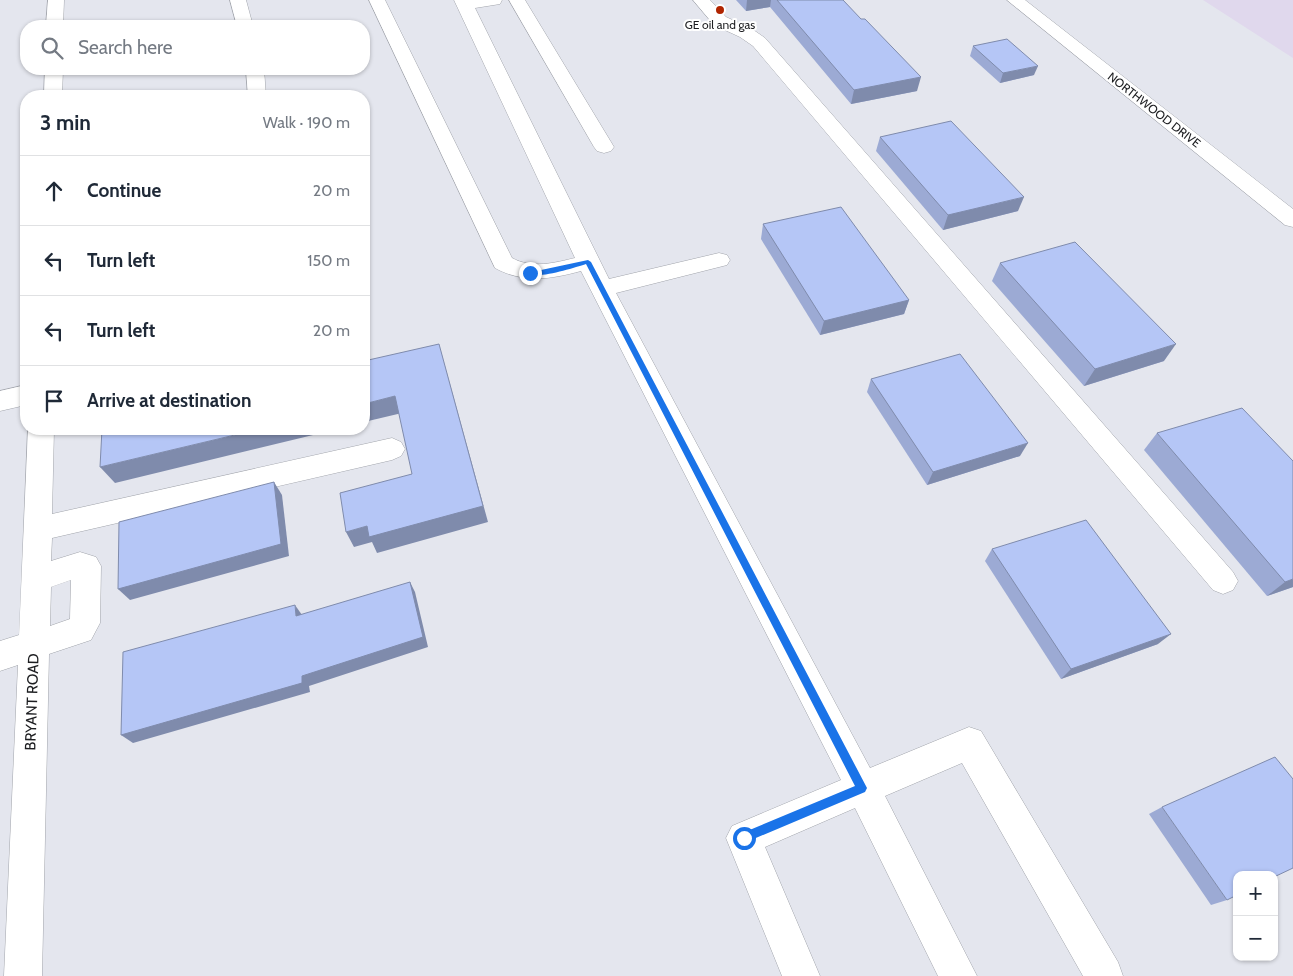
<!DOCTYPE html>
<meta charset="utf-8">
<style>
body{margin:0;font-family:Cabin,sans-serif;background:#f6f6f7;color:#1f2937}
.controls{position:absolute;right:15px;bottom:15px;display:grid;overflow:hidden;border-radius:10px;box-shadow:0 1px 4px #0004}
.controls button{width:45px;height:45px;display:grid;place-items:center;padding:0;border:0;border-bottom:1px solid #e0e1e3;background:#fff;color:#1f2937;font:25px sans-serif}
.stop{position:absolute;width:15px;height:15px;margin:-11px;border:4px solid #1a73e8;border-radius:50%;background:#fff}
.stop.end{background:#1a73e8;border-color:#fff;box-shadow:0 1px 5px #0008}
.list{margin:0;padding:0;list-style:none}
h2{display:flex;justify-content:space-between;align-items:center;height:65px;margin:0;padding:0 20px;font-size:21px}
h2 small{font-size:16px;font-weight:400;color:#747a83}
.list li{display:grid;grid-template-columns:32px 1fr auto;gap:15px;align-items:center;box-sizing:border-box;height:70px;padding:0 20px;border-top:1px solid #e0e1e3}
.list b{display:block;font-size:19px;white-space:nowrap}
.list em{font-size:16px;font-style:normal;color:#747a83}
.icon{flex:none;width:28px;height:28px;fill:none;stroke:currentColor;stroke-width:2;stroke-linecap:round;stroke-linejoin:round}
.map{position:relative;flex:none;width:1293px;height:976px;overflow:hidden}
.search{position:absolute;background:#fff;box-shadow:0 1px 4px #0004;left:20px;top:20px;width:350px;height:55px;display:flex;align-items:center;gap:12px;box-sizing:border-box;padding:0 18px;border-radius:20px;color:#747a83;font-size:19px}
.panel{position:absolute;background:#fff;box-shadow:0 1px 4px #0004;left:20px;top:90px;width:350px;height:345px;border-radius:20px}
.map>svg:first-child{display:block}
.industrial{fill:#e0d8ed}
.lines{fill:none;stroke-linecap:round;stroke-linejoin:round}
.minor-casing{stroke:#a1a4ab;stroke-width:1}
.minor{fill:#fff;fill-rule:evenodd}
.wall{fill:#9caad4}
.shaded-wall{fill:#7f8bac}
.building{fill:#b5c6f6;stroke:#7f8bac}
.route{fill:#1a73e8}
.poi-dot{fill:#b02400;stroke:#fff;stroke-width:2}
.labels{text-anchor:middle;stroke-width:4;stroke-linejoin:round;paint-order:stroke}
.far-poi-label{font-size:12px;fill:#1d1e21;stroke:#fff}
.far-street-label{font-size:12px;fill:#1d1e21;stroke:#fff}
.street-label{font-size:15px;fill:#1d1e21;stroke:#fff}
</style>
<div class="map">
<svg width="1293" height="976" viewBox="0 0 1293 976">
<rect width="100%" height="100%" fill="#e4e6ee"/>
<polygon class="industrial" points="1203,0 1293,0 1293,58"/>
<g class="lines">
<g class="minor-casing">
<g id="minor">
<polygon points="48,0 64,0 63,26 46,26"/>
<polygon points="230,0 246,0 253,26 237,26"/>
<path d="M369 0H385L512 258C532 269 554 263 575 258L454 0H502L500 4 475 8 609 279 719 253 727 255 730 260 727 265 616 293 870 768 969 727 981 731 1118 962 1123 976H1083L962 763 885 796 977 976H938L855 808 765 847 820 976H782L726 838 732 826 841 780 581 271C551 279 524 284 495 268Z"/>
<polygon points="509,0 525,0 614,147 611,151 604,153 597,151 594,147"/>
<polygon points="693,0 710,0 726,17 752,29 765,38 1233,572 1238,581 1233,590 1223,594 1213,590 753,46 740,37 714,25"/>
<polygon points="1007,0 1025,0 1293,209 1293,227 1285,225"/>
<polygon points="45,69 63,69 62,96 44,96"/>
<polygon points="246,69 264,69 266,96 248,96"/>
<polygon points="26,385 26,405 0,411 0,391"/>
<path d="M28 429H54L52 514 392 438 401 442 405 449 401 456 392 460 52 538 51 561 80 552 96 557 101 566 100 623 91 640 49 654 42 976H4L18 665 0 671V641L19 635ZM71 580 70 619 50 626 51 587Z"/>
</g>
</g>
<use href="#minor" class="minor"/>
</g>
<g class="wall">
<polygon points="736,0 843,0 917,91 851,104 770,7 746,11"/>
<polygon points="973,46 1034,75 1000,83 970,56"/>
<polygon points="880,137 1018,211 943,230 876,151"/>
<polygon points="763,224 909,300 904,314 820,335 761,239"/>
<polygon points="1000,263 1164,361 1084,386 992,281"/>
<polygon points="871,379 1020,456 927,485 867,392"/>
<polygon points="1157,433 1293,587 1267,596 1144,450"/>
<polygon points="992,549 1158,644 1061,679 985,561"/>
<polygon points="1162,807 1227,900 1211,905 1149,814"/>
</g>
<g class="shaded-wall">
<polygon points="747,0 771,0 770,7 746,11"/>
<polygon points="1038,66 1034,75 1000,83 1003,73"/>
<polygon points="921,77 917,91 851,104 854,90"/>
<polygon points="1024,197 1018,211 943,230 948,215"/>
<polygon points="909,300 904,314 820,335 824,321"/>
<polygon points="439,344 488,522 377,553 372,542 354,547 346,532 367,526 483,506"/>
<polygon points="1176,344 1164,361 1084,386 1095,369"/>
<polygon points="395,396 402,413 364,422 364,404"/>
<polygon points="260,429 338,429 115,483 100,467"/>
<polygon points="1028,443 1020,456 927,485 933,472"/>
<polygon points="274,482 282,495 289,556 130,600 118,589"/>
<polygon points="1293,579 1293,587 1267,596 1285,582"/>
<polygon points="410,582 415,592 428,647 309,686 310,692 133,743 121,735"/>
<polygon points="295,605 302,615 296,616"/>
<polygon points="1171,634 1158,644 1061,679 1071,669"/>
</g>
<g class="building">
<polygon points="777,0 843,0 861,19 865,19 921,77 854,90"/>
<polygon points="1007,39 1038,66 1003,73 973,46"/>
<polygon points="951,121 1024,197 948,215 880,137"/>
<polygon points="841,207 909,300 824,321 763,224"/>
<polygon points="1075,242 1176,344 1095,369 1000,263"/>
<polygon points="439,344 483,506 369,537 367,526 346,532 340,493 412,474 395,396 364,404 364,361"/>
<polygon points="960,354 1028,443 933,472 871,379"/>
<polygon points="1242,408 1293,461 1293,579 1285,582 1157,433"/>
<polygon points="102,429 260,429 100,467"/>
<polygon points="274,482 281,544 118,589 119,522"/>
<polygon points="1086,520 1171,634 1071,669 992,549"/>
<polygon points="410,582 423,637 302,676 302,683 121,735 123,652 295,605 296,616"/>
<polygon points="1275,757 1293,779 1293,868 1274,877 1274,875 1237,875 1237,895 1227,900 1162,807"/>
</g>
<path class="route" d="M588 260 591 262 867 788 865 792 744 843 740 842 738 838 740 834 855 786 586 264C573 268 537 280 527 273Z"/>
<circle class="poi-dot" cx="720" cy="10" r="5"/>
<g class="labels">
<g class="far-poi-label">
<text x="720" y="29">GE oil and gas</text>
</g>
<g class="far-street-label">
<text transform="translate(1154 110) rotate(38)" y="4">NORTHWOOD DRIVE</text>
</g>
<g class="street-label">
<text transform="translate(32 702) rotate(-88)" y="5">BRYANT ROAD</text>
</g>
</g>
</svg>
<div class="controls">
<button>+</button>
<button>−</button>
</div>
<div class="stop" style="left:744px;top:838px"></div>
<div class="stop end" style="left:530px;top:273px"></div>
<div class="search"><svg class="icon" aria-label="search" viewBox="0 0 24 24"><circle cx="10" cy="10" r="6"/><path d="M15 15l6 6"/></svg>Search here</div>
<section class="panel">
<h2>3 min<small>Walk · 190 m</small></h2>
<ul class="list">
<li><svg class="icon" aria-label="ahead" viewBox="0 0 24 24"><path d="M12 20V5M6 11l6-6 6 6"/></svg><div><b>Continue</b></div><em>20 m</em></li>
<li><svg class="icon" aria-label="left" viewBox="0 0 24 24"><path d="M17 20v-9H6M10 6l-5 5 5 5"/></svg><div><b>Turn left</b></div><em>150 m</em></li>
<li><svg class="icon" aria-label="left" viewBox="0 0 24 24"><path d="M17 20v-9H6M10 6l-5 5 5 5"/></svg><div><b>Turn left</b></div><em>20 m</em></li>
<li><svg class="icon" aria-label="arrive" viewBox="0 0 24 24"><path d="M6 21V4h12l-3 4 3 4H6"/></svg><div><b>Arrive at destination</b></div></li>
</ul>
</section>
</div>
